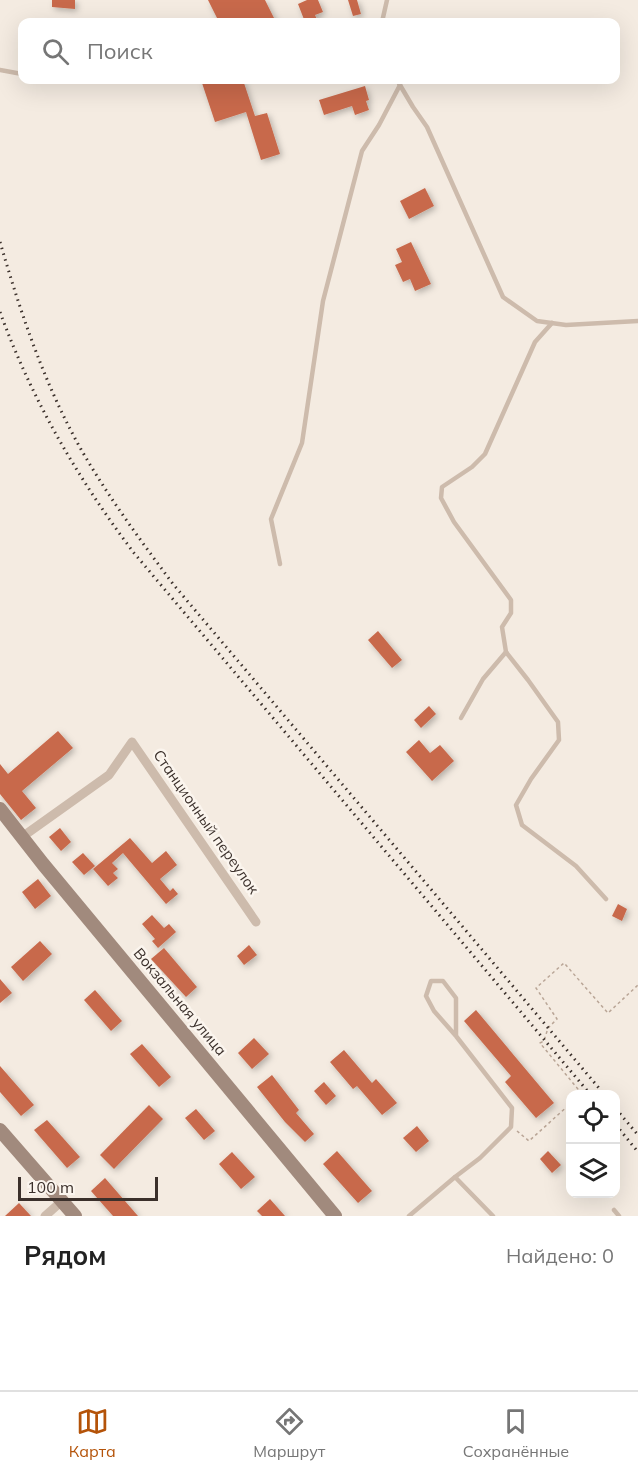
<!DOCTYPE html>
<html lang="ru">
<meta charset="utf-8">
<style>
body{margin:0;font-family:Mulish,sans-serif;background:#f2f2f2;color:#222}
.controls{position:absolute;right:18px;bottom:18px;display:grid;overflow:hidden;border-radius:12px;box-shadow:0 6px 24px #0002}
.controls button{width:54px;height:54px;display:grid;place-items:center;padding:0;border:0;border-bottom:2px solid #e0e0e0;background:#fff;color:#222;font:30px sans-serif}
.scale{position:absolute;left:18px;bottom:15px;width:140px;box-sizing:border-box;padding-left:6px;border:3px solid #3b302b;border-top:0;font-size:16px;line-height:21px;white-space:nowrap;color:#3b302b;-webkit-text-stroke:4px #fbf5ee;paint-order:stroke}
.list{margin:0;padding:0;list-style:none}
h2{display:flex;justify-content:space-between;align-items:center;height:78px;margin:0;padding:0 24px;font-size:26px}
h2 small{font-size:20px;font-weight:400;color:#767676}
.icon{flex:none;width:33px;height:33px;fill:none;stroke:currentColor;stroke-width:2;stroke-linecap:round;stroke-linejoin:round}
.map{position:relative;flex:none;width:638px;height:1216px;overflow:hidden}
.search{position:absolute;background:#fff;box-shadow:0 6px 24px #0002;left:18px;right:18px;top:18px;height:66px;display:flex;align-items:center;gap:15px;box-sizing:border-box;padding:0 21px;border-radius:12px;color:#767676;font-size:22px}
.sheet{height:174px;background:#fff}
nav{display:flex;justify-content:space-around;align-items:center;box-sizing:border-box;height:84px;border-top:2px solid #e0e0e0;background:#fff;font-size:16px;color:#767676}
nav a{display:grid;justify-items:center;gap:3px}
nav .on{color:#b45309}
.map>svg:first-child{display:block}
.building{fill:#c8694b;filter:url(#shadow)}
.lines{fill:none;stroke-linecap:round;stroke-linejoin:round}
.path{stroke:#b9a596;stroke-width:1.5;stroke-dasharray:3 3;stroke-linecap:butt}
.lane{stroke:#cdbbac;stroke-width:4.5}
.street{stroke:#cdbbac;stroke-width:9}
.secondary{stroke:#a18a7d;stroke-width:14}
.rail{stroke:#3b302b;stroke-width:3;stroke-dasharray:1.5 4.5;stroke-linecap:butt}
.labels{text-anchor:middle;stroke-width:5;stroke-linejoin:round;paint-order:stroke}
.street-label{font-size:15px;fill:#3b302b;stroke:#fbf5ee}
</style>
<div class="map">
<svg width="638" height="1216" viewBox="0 0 638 1216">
<defs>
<filter id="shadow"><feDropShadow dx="2.5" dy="2.5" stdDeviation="3" flood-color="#0004"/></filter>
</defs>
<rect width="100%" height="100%" fill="#f4ebe1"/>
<g class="building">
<polygon points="52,0 75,0 75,9 52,7"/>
<polygon points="208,0 265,0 276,22 219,22"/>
<polygon points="307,0 318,0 323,12 315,15 318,22 305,22 298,4"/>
<polygon points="348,0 357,0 361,14 353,16"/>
<polygon points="201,80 243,80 255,116 267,113 280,154 261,160 246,112 215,122"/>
<polygon points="365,86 369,100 366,101 369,110 355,115 352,106 324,115 319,100"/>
<polygon points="425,188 434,206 409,219 400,201"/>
<polygon points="411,242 431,284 415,291 410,279 403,282 395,265 402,262 396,249"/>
<polygon points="378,631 402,660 392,668 368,640"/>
<polygon points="429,706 436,714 421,728 414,720"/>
<polygon points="58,731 73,748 22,791 36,808 21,820 0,794 0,764 8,774"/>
<polygon points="419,740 430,753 440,745 454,761 432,781 406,752"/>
<polygon points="60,828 71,842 61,851 49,837"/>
<polygon points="130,838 152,863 166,851 177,865 160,879 170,891 173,888 178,894 166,904 123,853 112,863 118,869 113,873 118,878 108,886 93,869"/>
<polygon points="83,853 95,866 84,875 72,862"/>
<polygon points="38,879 51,896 35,909 22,892"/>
<polygon points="618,904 627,909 622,921 612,916"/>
<polygon points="152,915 164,928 169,924 176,932 158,948 152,941 155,939 142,924"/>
<polygon points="40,941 52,954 23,981 11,967"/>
<polygon points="249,945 257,955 244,965 237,956"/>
<polygon points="164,948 197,987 186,997 151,959"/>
<polygon points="0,979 12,993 0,1003"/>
<polygon points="95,990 122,1021 111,1031 84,1000"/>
<polygon points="476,1010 554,1103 536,1118 505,1082 511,1076 464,1021"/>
<polygon points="254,1038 269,1054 252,1069 238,1053"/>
<polygon points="142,1044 171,1077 159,1087 130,1054"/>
<polygon points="344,1050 372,1083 376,1079 397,1103 382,1115 357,1086 353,1089 330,1062"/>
<polygon points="0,1066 34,1105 21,1116 0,1092"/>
<polygon points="272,1075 299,1110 296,1113 314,1134 305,1142 285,1122 257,1087"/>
<polygon points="324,1082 336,1096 326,1105 314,1091"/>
<polygon points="149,1105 163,1119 114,1169 100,1155"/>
<polygon points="196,1109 215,1131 204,1140 185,1118"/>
<polygon points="47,1120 80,1157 67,1168 34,1130"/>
<polygon points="417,1126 429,1141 416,1152 403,1138"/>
<polygon points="337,1151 372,1191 358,1203 323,1164"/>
<polygon points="548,1151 561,1165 552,1173 540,1159"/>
<polygon points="232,1152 255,1177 241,1189 219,1164"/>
<polygon points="105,1178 138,1216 113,1216 91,1191"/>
<polygon points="270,1199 285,1216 262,1216 257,1211"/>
<polygon points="19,1203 31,1216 5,1216"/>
</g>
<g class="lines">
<g class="path">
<polyline points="582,1094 540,1043 544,1041 548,1028 557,1019 536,988 564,963 608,1013 638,985"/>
<polyline points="517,1131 529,1141 570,1104"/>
</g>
<g class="lane">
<polyline points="382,22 387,0"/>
<polyline points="0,70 22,74"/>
<polyline points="397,80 413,107 427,127 503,297 537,321 566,325 638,321"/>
<polyline points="552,323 535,342 485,454 472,467 442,487 441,498 454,522 511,600 511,613 502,627 506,652 528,680 558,722 559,740 531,779 516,805 522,825 576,866 606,899"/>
<polyline points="280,564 271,519 302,443 323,301 362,151 379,125 400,85"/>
<polyline points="461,718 483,679 506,652"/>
<polyline points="455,1177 480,1158 511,1127 512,1108 456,1036 434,1011 426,996 431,981 443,981 456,998 456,1036"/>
<polyline points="614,1210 619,1216"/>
<polyline points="409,1216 455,1177 493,1216"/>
</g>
<g class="street">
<polyline points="22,837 109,775 132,742 256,922"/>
<polyline points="45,1216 62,1201"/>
</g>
<g class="secondary">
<polyline points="0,809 43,864 335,1216"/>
<polyline points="0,1130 75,1216"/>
</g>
<g class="rail">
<path d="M0 242C21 314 45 386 82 451 109 498 141 541 173 584L604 1094"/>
<path d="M0 312C32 400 78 479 134 553L590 1094"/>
<polyline points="616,1109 638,1135"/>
<polyline points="616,1125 638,1152"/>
</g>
</g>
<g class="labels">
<g class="street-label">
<text transform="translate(206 822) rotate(55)" y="5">Станционный переулок</text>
<text transform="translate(180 1002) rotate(50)" y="5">Вокзальная улица</text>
</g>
</g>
</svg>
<div class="controls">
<button><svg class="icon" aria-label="locate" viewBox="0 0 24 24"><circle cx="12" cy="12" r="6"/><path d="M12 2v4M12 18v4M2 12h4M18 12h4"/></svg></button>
<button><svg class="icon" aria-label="layers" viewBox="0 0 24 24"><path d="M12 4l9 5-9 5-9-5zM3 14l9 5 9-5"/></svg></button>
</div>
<div class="scale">100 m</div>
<div class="search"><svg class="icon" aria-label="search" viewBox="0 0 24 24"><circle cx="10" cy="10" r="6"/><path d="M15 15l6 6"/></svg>Поиск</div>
</div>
<section class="sheet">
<h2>Рядом<small>Найдено: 0</small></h2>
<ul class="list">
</ul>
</section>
<nav>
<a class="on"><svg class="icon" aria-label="map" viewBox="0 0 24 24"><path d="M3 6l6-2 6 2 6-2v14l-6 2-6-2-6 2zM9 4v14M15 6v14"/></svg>Карта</a>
<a><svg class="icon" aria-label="directions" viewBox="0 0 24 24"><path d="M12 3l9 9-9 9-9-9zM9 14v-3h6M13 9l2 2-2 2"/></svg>Маршрут</a>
<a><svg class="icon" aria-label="saved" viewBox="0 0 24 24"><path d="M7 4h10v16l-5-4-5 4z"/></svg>Сохранённые</a>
</nav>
